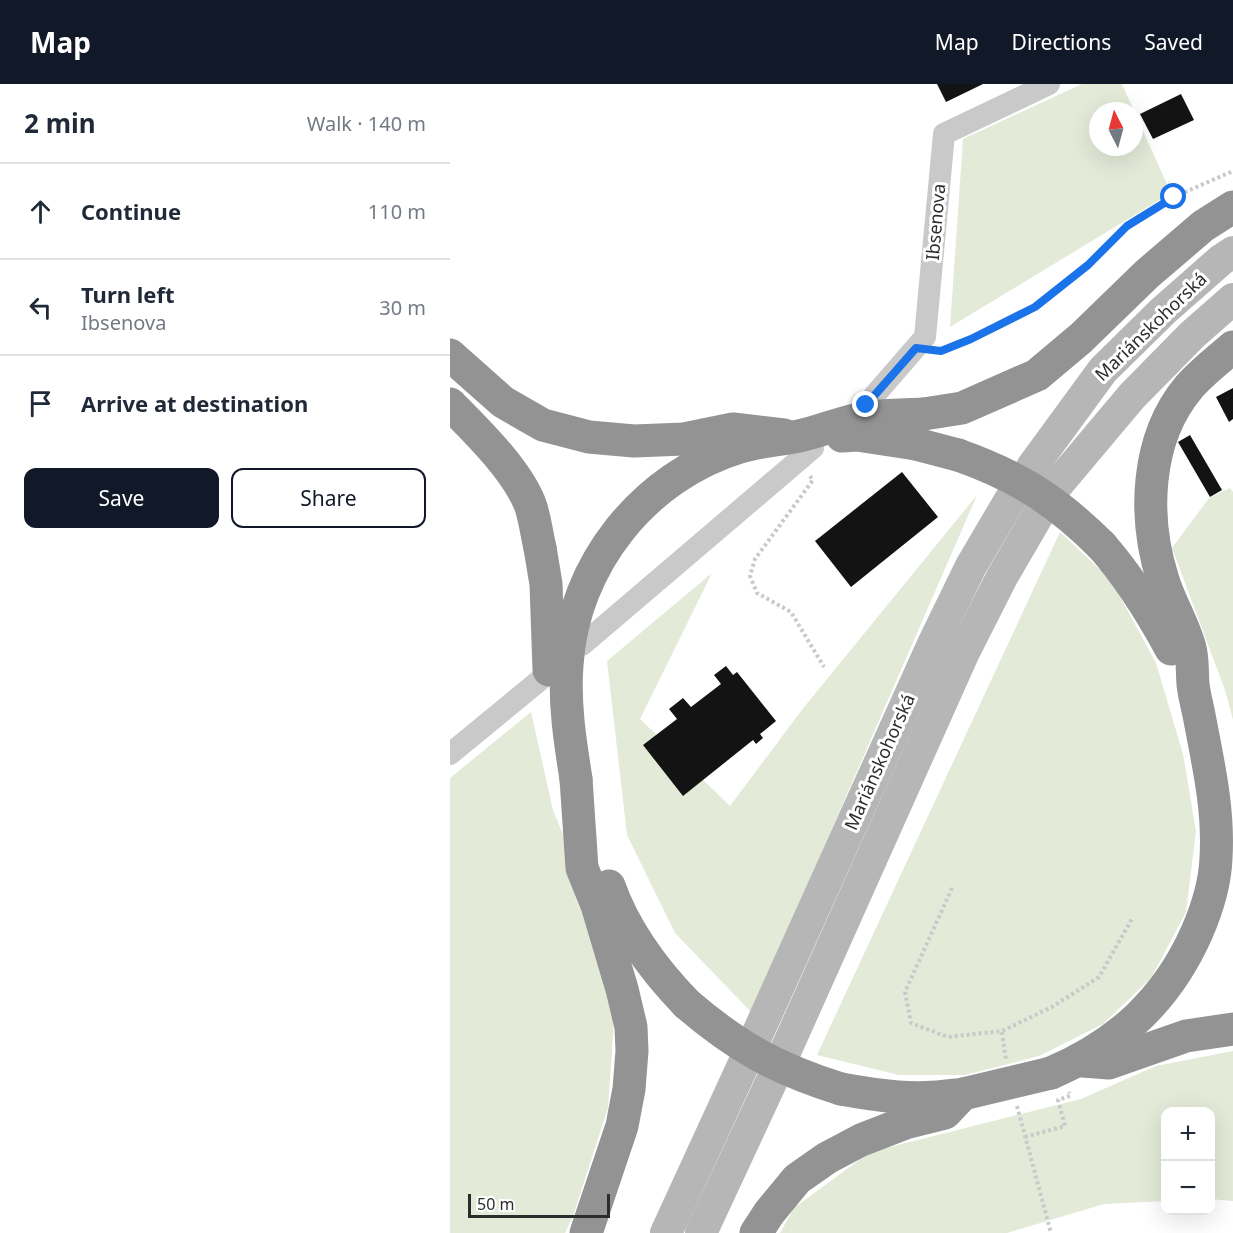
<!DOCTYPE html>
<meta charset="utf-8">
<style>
body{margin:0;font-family:"Noto Sans",sans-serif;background:#f6f6f7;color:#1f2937}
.controls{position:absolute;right:18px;bottom:18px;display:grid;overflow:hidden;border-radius:12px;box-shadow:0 6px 24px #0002}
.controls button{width:54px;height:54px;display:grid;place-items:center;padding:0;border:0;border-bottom:2px solid #e0e1e3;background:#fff;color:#1f2937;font:30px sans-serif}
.compass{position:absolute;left:639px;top:18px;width:54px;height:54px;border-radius:50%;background:#fff;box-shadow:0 6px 24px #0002;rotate:354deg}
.scale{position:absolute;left:18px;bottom:15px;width:142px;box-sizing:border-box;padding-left:6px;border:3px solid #2c2c2c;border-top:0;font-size:16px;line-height:21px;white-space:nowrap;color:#2c2c2c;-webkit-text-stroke:4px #fff;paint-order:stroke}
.stop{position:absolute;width:18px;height:18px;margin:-14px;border:4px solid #1a73e8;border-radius:50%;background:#fff}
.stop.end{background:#1a73e8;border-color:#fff;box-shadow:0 2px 6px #0008}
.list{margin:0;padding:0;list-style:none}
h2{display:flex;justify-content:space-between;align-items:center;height:78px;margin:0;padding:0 24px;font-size:26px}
h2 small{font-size:20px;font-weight:400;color:#747a83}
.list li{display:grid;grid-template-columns:39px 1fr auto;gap:18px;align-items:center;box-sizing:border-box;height:96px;padding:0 24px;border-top:2px solid #e0e1e3}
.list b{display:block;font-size:22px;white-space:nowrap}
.list p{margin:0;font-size:20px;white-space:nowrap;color:#747a83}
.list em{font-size:20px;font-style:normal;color:#747a83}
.actions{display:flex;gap:12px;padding:18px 24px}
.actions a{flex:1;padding:14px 0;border:2px solid #111827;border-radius:12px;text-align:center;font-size:21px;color:#111827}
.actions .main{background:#111827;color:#fff}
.icon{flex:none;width:33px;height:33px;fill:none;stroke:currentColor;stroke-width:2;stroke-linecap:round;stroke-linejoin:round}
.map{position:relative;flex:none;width:783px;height:1149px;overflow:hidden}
header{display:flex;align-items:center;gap:36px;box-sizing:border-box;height:84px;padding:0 30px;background:#111827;color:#fff}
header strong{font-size:28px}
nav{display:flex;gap:33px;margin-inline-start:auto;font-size:21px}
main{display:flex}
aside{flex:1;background:#fff}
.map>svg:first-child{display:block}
.green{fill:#e3ead8}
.building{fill:#131313}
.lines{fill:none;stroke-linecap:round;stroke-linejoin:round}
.path{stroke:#c9c9c9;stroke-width:4;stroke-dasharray:3 3;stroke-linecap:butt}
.street{stroke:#c9c9c9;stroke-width:22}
.secondary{stroke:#b6b6b6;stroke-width:32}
.highway{stroke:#939393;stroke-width:33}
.highway-bridge{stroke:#939393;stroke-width:33}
.route{stroke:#1a73e8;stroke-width:8}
.labels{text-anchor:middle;stroke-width:6;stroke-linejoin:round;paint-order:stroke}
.street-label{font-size:18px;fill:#2c2c2c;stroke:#fff}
</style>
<header>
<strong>Map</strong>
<nav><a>Map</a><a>Directions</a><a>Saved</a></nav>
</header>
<main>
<aside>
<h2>2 min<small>Walk · 140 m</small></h2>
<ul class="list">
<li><svg class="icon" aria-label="ahead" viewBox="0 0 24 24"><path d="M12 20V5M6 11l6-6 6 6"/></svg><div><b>Continue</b></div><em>110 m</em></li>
<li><svg class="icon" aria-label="left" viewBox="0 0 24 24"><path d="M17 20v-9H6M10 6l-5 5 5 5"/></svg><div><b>Turn left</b><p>Ibsenova</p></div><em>30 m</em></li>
<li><svg class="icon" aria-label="arrive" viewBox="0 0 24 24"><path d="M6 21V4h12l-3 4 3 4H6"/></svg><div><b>Arrive at destination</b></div></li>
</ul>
<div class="actions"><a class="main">Save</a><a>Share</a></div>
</aside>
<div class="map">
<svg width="783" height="1149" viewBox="0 0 783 1149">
<rect width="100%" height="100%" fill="#fff"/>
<g class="green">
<polygon points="632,0 672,0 684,27 648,27 648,63 684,63 684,27 721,109 500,243 513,55"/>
<polygon points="780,404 783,408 783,636 775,606 722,464 759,414"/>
<polygon points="527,411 302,929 225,849 177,751 157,577 262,489 190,635 280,722 351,627"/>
<polygon points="610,448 661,496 706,579 733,670 746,747 736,828 701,894 653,940 589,972 515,991 449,991 367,971"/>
<polygon points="81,628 103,726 139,815 164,938 158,1024 123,1132 115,1149 0,1149 0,694"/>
<polygon points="783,967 783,1117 761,1115 760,1028 716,1028 715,1117 654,1120 557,1149 330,1149 344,1124 420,1068 631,1015 706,982"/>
</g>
<g class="building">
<polygon points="487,0 533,0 496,18"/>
<polygon points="731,10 744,36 703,55 690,30"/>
<polygon points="783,304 783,335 779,338 766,313"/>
<polygon points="740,351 772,406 760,413 728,358"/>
<polygon points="452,388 488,433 401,503 365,457"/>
<polygon points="276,582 283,591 287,588 326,637 310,650 313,654 306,660 303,656 233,712 193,661 227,635 219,625 233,614 241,623 271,600 264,591"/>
</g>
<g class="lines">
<g class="path">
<polyline points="490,266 521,255 586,223 637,181 677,142 724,113 783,87"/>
<polyline points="360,392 363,396 305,475 300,492 307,509 341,528 374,583"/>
<polyline points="502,804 455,908 461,939 498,953 552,947 602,923 649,893 683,833"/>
<polyline points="552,948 556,976"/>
<polyline points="567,1022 601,1149"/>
<polyline points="575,1053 615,1042 608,1016 620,1012 619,1008"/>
</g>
<g class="street">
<polyline points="416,321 475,253 494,50 599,0"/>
<polyline points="132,561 363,364"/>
<polyline points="0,670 90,596"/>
</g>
<g class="secondary">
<polyline points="582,383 653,286 713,227 771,176 783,168"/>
<polyline points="608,400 682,312 742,251 783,215"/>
<polyline points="306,953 483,560 521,482 564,409"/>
<polyline points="335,968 514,568 552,493 591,426"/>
<polyline points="216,1149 295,977"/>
<polyline points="251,1149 324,992"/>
</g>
<g class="highway">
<polyline points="0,271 53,318 93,341 139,353 184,357 234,355 283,345 334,351"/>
<path d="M0 320C26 346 69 388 81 423 85 436 87 451 90 464"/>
<polyline points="474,330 512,324 587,291 631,254 697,190 753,142 783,123"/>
<polyline points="466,360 508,371"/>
<path d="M652 462C680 494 701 528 721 565"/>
<polyline points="126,695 132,784 147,821 172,905 181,943 182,967 179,1005 172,1042 136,1149"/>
<path d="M159 802C175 847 204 886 237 920"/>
<polyline points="633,977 659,979 736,952 783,945"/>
<path d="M601 989C669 960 717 916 747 848 757 825 765 800 766 774 769 725 758 679 749 631 747 621 744 610 743 600 742 588 743 575 740 564 734 541 720 519 713 496 693 434 695 355 739 303 752 288 768 276 783 263"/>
<path d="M391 1005C429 1012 466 1017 505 1011"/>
<polyline points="306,1149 319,1129 347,1095 377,1074 411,1056 455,1039 495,1029 513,1010"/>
</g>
<g class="highway-bridge">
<polyline points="392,352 407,351 466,360"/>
<path d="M508 371C568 392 607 417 652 462"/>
<polyline points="90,464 96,500 99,586"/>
<path d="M126 695C120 657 114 619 117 581 123 481 194 392 290 363 310 357 329 356 349 352 372 347 396 336 419 333 437 331 456 331 474 330"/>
<path d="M237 920C287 963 327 985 391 1005"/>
<polyline points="513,1010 601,989"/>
</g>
</g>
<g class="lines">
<polyline class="route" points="416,321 466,264 491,267 521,255 585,223 638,181 677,142 724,113"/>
</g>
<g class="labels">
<g class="street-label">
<text transform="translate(486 138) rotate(-85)" y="6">Ibsenova</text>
<text transform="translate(701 243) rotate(-44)" y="6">Mariánskohorská</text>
<text transform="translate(430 678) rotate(-66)" y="6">Mariánskohorská</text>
</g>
</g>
</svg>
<div class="controls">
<button>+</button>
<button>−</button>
</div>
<svg class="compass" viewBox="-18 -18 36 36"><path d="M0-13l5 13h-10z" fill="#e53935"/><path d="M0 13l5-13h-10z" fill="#747a83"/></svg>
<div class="scale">50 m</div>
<div class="stop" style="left:724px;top:113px"></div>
<div class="stop end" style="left:416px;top:321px"></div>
</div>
</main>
